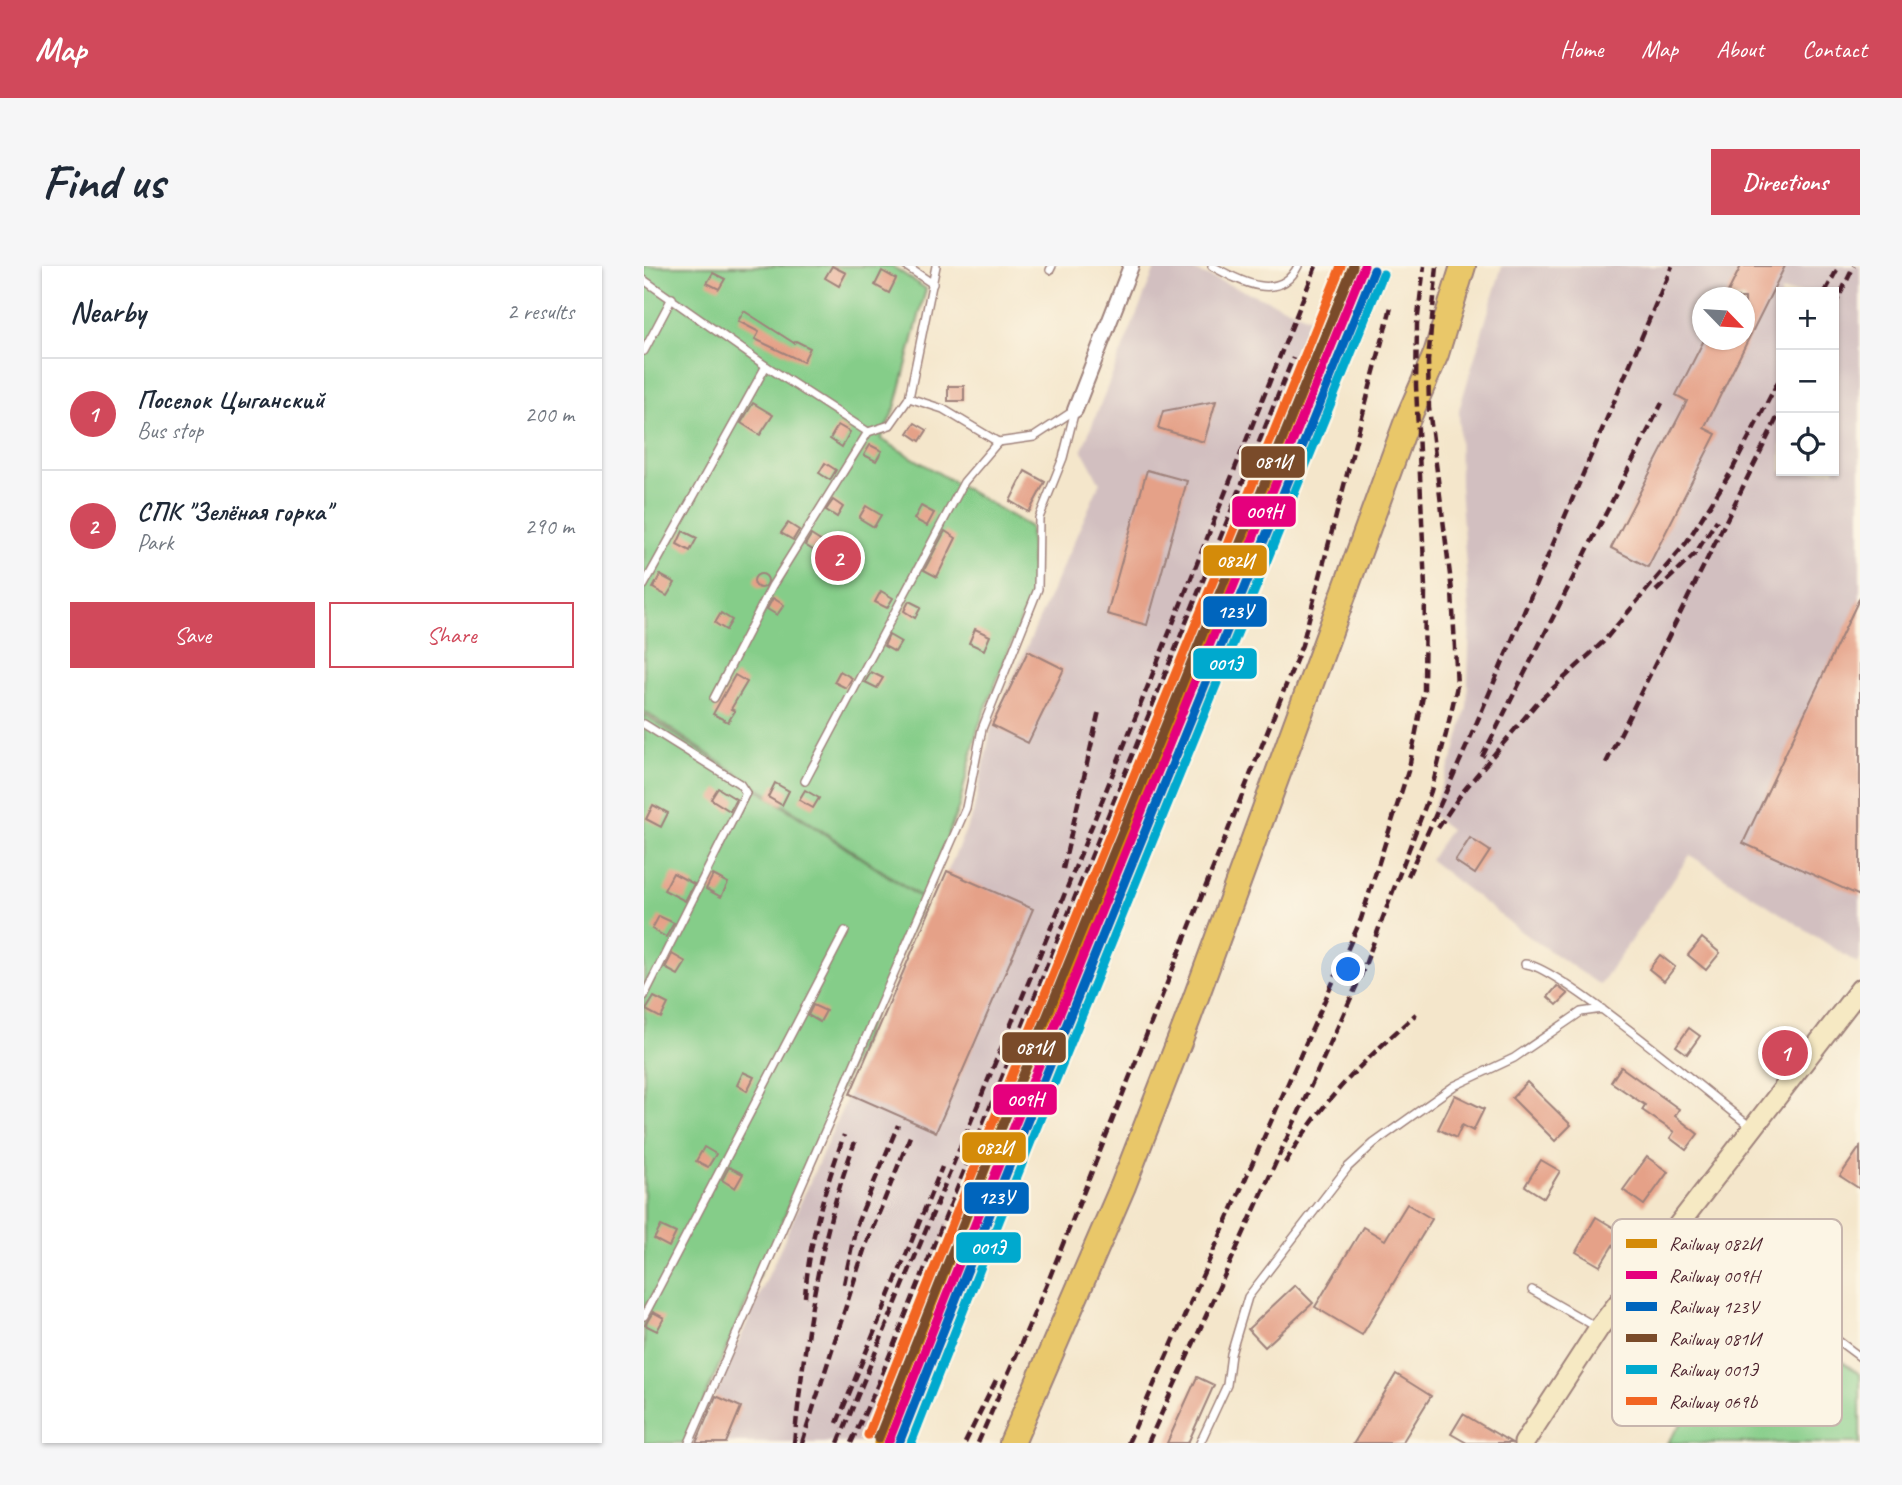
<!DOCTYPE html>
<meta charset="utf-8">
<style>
body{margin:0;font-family:Caveat,sans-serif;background:#f6f6f7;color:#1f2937}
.controls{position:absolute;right:21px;top:21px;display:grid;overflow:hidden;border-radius:0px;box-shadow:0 2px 5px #0004}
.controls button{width:63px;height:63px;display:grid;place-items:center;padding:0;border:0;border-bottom:2px solid #e0e1e3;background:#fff;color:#1f2937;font:35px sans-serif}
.compass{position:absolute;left:1048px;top:21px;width:63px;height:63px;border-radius:50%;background:#fff;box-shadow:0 2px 5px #0004;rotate:115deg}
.you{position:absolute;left:705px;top:704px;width:24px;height:24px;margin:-18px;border:5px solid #fff;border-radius:50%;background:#1a73e8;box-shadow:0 0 0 10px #1a73e833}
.badge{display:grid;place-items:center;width:46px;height:46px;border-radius:50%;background:#d1495b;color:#fff;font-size:23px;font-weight:700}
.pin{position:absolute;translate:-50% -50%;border:4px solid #fff;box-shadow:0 2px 7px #0006}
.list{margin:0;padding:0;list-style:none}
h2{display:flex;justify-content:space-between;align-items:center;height:91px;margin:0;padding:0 28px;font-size:30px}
h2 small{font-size:23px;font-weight:400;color:#747a83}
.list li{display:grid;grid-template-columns:46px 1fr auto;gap:21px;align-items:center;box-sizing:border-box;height:112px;padding:0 28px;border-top:2px solid #e0e1e3}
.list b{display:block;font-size:26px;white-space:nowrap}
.list p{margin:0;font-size:23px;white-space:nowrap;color:#747a83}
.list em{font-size:23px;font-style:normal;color:#747a83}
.actions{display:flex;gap:14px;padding:21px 28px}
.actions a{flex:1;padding:16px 0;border:2px solid #d1495b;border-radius:0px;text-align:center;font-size:24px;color:#d1495b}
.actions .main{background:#d1495b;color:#fff}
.icon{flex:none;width:38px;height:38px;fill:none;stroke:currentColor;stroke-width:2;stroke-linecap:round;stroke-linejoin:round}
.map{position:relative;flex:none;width:1216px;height:1177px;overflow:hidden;border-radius:0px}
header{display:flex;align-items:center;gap:42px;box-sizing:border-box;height:98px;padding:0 35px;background:#d1495b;color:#fff}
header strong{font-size:33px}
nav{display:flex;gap:38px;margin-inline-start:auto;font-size:24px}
.intro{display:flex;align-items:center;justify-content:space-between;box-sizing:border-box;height:168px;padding:0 42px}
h1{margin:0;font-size:49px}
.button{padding:18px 32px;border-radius:0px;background:#d1495b;color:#fff;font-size:24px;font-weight:700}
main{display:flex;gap:42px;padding:0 42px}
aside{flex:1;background:#fff;border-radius:0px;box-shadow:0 2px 5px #0004}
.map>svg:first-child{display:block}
.industrial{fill:#d2bfc0;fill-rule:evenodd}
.green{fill:#85cd89;stroke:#68765a;stroke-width:2}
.building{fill:#e5a188}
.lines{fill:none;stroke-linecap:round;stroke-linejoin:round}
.lane-casing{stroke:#9f827b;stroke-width:10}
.street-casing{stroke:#9f827b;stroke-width:18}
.secondary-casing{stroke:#9f827b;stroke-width:23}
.highway-casing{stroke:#9f827b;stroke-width:28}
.lane{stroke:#fff;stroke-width:7}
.street{stroke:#fff;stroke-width:14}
.secondary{stroke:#f6e9c3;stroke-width:19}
.highway{stroke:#e9c769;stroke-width:24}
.rail{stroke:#4a1f2b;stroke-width:4.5;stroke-dasharray:10 5;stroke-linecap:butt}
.rail-1-casing{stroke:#fcf5e5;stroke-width:14}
.rail-2-casing{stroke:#fcf5e5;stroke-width:14}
.rail-3-casing{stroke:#fcf5e5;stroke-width:14}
.rail-4-casing{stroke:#fcf5e5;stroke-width:14}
.rail-5-casing{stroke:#fcf5e5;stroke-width:14}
.rail-6-casing{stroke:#fcf5e5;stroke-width:14}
.rail-1{stroke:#d48b09;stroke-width:9}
.rail-2{stroke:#e5007d;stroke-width:9}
.rail-3{stroke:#0065bd;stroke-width:9}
.rail-4{stroke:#7a4b2a;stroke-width:9}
.rail-5{stroke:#00a9ce;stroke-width:9}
.rail-6{stroke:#f26522;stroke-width:9}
.key{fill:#fcf5e5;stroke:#c7b5ad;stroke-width:2}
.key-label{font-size:19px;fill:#4a1f2b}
.line-badge{stroke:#fcf5e5;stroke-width:2.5}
.badge-label{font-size:19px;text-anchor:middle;font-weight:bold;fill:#fff}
</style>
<header>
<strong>Map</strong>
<nav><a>Home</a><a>Map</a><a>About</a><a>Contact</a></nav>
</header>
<div class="intro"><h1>Find us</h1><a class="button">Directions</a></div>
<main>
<aside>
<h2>Nearby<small>2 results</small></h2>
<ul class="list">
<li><span class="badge">1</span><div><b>Поселок Цыганский</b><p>Bus stop</p></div><em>200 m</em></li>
<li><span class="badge">2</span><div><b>СПК &quot;Зелёная горка&quot;</b><p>Park</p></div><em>290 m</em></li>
</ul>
<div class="actions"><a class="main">Save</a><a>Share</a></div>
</aside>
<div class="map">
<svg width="1216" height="1177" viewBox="0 0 1216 1177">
<rect width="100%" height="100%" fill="#fcf5e5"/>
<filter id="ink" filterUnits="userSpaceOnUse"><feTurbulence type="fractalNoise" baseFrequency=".0143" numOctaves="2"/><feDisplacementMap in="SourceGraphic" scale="14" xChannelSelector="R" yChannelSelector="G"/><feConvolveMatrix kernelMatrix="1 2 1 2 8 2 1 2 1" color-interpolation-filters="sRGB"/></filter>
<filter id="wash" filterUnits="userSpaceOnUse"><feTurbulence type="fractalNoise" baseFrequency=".00686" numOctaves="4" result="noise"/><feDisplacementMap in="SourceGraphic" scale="28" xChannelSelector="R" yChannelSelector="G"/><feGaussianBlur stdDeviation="1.57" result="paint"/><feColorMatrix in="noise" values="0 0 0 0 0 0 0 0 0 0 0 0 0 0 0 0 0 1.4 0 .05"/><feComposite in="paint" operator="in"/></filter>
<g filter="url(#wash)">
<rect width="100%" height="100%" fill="#f4e6cb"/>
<g class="industrial">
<polygon points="512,0 539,0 677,56 215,1177 50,1177 329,548 348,459 456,217 438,184"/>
<path d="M858 0H1216V693L1213 697 1046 589 956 719 875 664 786 594 806 563 786 548 811 486 823 441 826 355 816 220 815 144ZM1137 26H1190V205H1137ZM1058 32H1100V74H1058Z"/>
</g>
<g class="green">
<polygon points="0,0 248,0 282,23 252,139 237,173 386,261 389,323 334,462 315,540 280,633 0,445"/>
<polygon points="0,448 280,634 41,1177 0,1177"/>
<polygon points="1121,1042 1216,1108 1216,1177 1023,1177"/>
</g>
<g id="blocks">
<g class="building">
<polygon points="188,0 202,7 195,20 181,12"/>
<polygon points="1097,0 1141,0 1060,162 1072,168 1004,301 967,282 1043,135 1032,129 1060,74 1101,74 1101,32 1081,32"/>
<polygon points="238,5 252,13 245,27 231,19"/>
<polygon points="69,7 81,13 75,23 63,17"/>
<polygon points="100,45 150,77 152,75 166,82 159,96 111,73 115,66 94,55"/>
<rect x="304" y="120" width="16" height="15"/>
<polygon points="572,135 560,176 514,162 519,145"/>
<polygon points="109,137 129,149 116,169 97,157"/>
<polygon points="271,157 283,164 276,175 264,167"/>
<polygon points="194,159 206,166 198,181 186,173"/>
<polygon points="226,179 238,185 232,195 220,189"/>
<polygon points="181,197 192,204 186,214 175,207"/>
<polygon points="503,204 543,215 503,359 463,348"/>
<polygon points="381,205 401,216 385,246 366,235"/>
<polygon points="189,234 199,241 193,251 182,244"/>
<polygon points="222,240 237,249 230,261 215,252"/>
<polygon points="277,240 290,247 283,260 270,253"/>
<polygon points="144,257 155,264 149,274 137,267"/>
<polygon points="39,265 53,272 46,285 33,278"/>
<polygon points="301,265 312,272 293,311 280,304"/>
<polygon points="167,269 178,276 172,286 161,279"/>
<circle cx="117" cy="315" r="7"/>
<polygon points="16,309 31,317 23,330 9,322"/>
<polygon points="237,325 249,332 243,342 231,336"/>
<polygon points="1216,331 1216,630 1099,577"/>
<polygon points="129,332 140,339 133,349 123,343"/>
<polygon points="265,335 277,341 271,352 260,345"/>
<polygon points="77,347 88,354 82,364 71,357"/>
<polygon points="331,363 346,370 340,384 325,377"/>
<polygon points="245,369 257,376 251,386 240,380"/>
<polygon points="384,385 420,403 384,477 348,459"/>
<polygon points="196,405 208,412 202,422 190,416"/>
<polygon points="227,406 239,412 233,422 221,416"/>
<polygon points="91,409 103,416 87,443 91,445 84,456 69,448"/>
<polygon points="131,517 145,525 138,539 124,531"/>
<polygon points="74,522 92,533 86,545 67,533"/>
<polygon points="161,524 175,532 169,542 155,534"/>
<polygon points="9,539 24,547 17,561 2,553"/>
<polygon points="826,572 846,585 831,608 811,595"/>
<polygon points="303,605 389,643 292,866 206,828"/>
<polygon points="29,607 50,618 41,635 20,624"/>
<polygon points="69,609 84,617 77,631 62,623"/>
<polygon points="15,650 30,657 22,671 8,663"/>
<polygon points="1058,672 1076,687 1062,704 1044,689"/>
<polygon points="28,688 42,696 34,709 21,702"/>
<polygon points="1016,689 1031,701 1020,715 1005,703"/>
<polygon points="913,720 924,728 913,739 904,731"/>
<polygon points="10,731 24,738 17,752 2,744"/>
<polygon points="169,739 182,745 176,756 164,749"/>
<polygon points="1045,762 1056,770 1043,788 1032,780"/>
<polygon points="977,801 1035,843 1031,850 1054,868 1042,884 1026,872 1030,866 998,844 1001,839 967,816"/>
<polygon points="99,806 110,811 103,825 93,819"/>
<polygon points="883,816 927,859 911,875 868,832"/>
<polygon points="811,829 840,843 829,865 818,859 812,872 794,863"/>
<polygon points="60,881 72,888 64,901 52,895"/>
<polygon points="1216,881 1216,923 1196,910"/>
<polygon points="1003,891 1024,906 1000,939 979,924"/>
<polygon points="897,894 916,905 900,932 881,920"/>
<polygon points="85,901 99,908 91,922 78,914"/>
<polygon points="763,938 788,953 718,1069 671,1041 719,961 741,974"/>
<polygon points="952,951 977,966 956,1000 932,986"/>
<polygon points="17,960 32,967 25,981 10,973"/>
<polygon points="651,1019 669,1037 621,1081 604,1063"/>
<polygon points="9,1046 20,1052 13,1065 1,1059"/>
<polygon points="752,1108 787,1130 758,1177 710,1177"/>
<polygon points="553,1111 570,1119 544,1177 523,1177"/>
<polygon points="72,1130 97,1141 82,1177 52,1177"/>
<polygon points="819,1148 868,1177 823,1177 807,1168"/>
</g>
</g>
</g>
<g filter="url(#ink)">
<use href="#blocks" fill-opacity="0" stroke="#9f827b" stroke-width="2"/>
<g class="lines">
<g class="lane-casing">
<g id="lane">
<polyline points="262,0 289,18"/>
<polyline points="292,0 265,132 299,143 354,176 390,171 431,144"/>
<path d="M568 0C594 14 635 38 654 0"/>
<polyline points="406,4 408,0"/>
<polyline points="0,14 122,100 224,166 246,159 265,132"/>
<polyline points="0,85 28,32"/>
<polyline points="0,319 122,100"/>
<polyline points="70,432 128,320 224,166"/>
<polyline points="0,458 96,518 102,527 0,730"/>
<polyline points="161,515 320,216 354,176"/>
<path d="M881 698C912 698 1073 835 1108 862"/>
<polyline points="888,1024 954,1062"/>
<polyline points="1126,1024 1216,1091"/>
<polyline points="0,1050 201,665"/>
<polyline points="45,1177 322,542 338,463 394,323 395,252 419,192 431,144"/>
<polyline points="556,1177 583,1119 587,1088 604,1031 704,901 730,877 810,820 870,792 937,746 958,743"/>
</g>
</g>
<g class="street-casing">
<polyline id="street" points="431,144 487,0"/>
</g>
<g class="secondary-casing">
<polyline id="secondary" points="880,1177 955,1062 1216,723"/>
</g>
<g class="highway-casing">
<polyline id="highway" points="368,1177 479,920 544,753 763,155 792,88 819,0"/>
</g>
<use href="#lane" class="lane"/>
<use href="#street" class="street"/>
<use href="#secondary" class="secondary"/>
<use href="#highway" class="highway"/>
<g class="rail">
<polyline points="1181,26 1195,0"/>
<polyline points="1190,41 1210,0"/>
<polyline points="1012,325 1051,288 1073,254"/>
<polyline points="838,491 1018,137"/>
<polyline points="962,497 1137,144"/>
<polyline points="794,562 817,528 892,438 959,376 1042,277 1087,206 1137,110"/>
<polyline points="419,603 455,445"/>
<polyline points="764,610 824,477 1028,0"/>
<path d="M641 897C680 832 717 798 772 748"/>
<polyline points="200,1018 212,960 254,859"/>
<path d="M161 1031C165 973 181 923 200 869"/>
<polyline points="193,1157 298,901"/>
<path d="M150 1177C161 1074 174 973 211 876"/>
<polyline points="158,1177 220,984 267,868"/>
<polyline points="194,1177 413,647 672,0"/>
<polyline points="207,1177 234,1118 649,92"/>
<polyline points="321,1177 352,1114"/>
<polyline points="334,1177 403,1018 658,379 747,41"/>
<polyline points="484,1177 717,653 765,502 780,425 781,322 772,119 773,58 780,0"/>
<polyline points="504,1177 716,712 787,525 802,468 813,420 808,325 785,142 784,95 793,0"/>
</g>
<g class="rail-1-casing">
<polyline id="rail-1" points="234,1177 368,835 445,657 709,0"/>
</g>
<g class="rail-2-casing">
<path id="rail-2" d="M244 1177C399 783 561 392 720 0"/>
</g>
<g class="rail-3-casing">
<path id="rail-3" d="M255 1177C409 784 572 395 730 4"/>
</g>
<g class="rail-4-casing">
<path id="rail-4" d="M234 1173C388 780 550 391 709 0"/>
</g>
<g class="rail-5-casing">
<path id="rail-5" d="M267 1177C420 786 582 398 739 8"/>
</g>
<g class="rail-6-casing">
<path id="rail-6" d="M224 1169C378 778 540 390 697 0"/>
</g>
<use href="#rail-1" class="rail-1"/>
<use href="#rail-2" class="rail-2"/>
<use href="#rail-3" class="rail-3"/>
<use href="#rail-4" class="rail-4"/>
<use href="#rail-5" class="rail-5"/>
<use href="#rail-6" class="rail-6"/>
</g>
</g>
<rect x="968" y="953" width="230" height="207" rx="10" class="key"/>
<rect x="982" y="973" width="31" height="9" fill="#d48b09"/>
<rect x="982" y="1005" width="31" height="8" fill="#e5007d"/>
<rect x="982" y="1036" width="31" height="9" fill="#0065bd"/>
<rect x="982" y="1068" width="31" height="8" fill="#7a4b2a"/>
<rect x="982" y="1099" width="31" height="9" fill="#00a9ce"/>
<rect x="982" y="1131" width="31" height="8" fill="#f26522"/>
<g class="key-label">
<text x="1025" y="984">Railway 082И</text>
<text x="1025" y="1016">Railway 009Н</text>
<text x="1025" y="1047">Railway 123У</text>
<text x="1025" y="1079">Railway 081И</text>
<text x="1025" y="1110">Railway 001Э</text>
<text x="1025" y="1142">Railway 069Ь</text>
</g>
<g class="line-badge">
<rect x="596" y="179" width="66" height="34" rx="7" fill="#7a4b2a"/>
<rect x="587" y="229" width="66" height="33" rx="7" fill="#e5007d"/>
<rect x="558" y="278" width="66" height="33" rx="7" fill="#d48b09"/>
<rect x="558" y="329" width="66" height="33" rx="7" fill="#0065bd"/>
<rect x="548" y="381" width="66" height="33" rx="7" fill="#00a9ce"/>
<rect x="357" y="765" width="66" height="33" rx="7" fill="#7a4b2a"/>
<rect x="348" y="817" width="66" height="33" rx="7" fill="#e5007d"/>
<rect x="317" y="865" width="66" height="33" rx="7" fill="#d48b09"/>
<rect x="319" y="915" width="67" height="34" rx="7" fill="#0065bd"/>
<rect x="311" y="965" width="67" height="33" rx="7" fill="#00a9ce"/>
</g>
<g class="badge-label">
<text x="629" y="202">081И</text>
<text x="620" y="252">009Н</text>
<text x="591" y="301">082И</text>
<text x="591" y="352">123У</text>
<text x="581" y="404">001Э</text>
<text x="390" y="788">081И</text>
<text x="381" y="840">009Н</text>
<text x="350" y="888">082И</text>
<text x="352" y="938">123У</text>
<text x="344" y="988">001Э</text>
</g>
</svg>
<div class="controls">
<button>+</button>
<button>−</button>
<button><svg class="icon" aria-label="locate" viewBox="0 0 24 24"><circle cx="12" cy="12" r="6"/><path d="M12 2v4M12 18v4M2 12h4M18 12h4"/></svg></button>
</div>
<svg class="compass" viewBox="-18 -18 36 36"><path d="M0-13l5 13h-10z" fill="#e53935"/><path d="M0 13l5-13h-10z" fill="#747a83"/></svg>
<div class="you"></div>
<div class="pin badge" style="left:1141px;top:787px">1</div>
<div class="pin badge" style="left:194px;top:292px">2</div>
</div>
</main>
